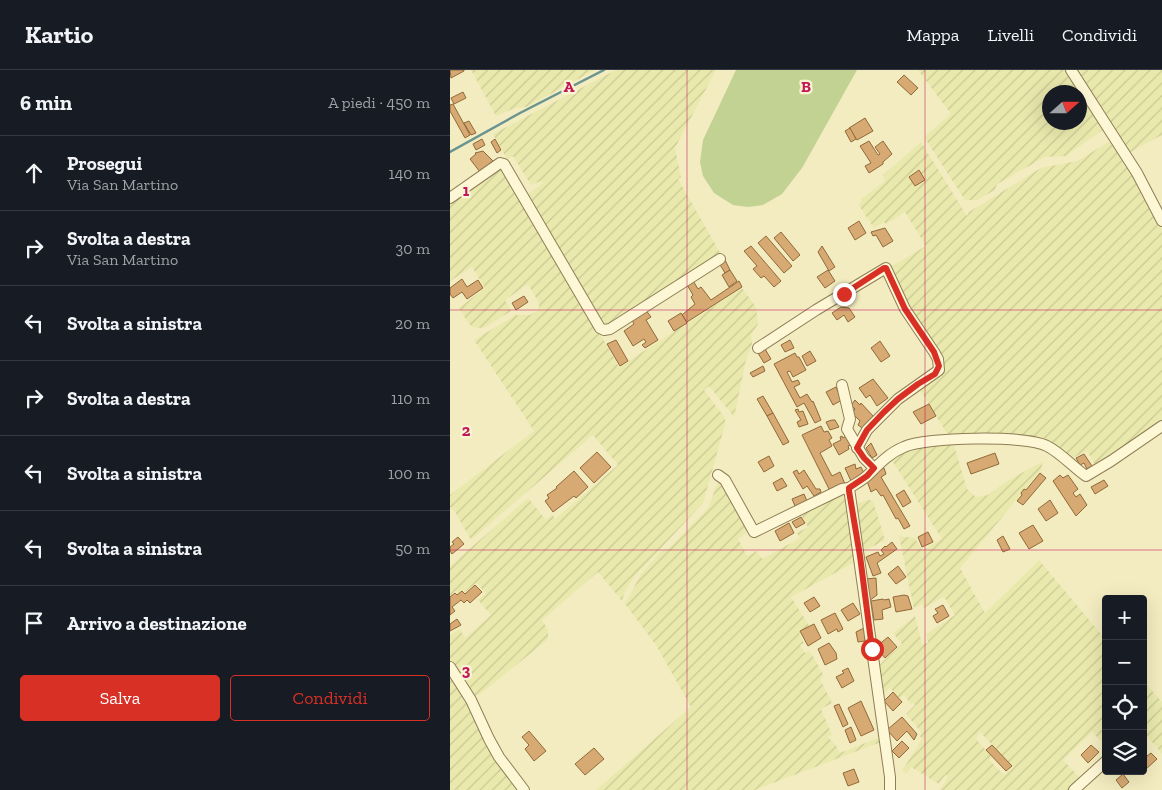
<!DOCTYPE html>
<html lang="it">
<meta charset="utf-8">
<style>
body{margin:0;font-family:"Zilla Slab",serif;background:#242831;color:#f1f3f6}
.controls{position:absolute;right:15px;bottom:15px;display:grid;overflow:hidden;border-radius:5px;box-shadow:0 5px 20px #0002}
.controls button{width:45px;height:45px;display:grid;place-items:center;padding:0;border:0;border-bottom:1px solid #363941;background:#171b24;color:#f1f3f6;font:25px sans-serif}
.compass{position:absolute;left:592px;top:15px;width:45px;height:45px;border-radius:50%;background:#171b24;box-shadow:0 5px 20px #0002;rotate:69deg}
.stop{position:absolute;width:15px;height:15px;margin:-11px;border:4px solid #d93025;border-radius:50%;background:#fff}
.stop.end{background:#d93025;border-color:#fff;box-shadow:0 1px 5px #0008}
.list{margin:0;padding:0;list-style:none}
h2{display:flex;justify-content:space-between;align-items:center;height:65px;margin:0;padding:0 20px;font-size:21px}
h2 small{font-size:16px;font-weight:400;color:#9ea1a6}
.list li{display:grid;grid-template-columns:32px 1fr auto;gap:15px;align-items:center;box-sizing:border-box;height:75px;padding:0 20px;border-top:1px solid #363941}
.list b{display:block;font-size:19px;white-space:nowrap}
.list p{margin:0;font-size:16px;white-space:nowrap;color:#9ea1a6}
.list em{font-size:16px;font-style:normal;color:#9ea1a6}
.actions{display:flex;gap:10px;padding:15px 20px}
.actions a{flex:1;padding:11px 0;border:1px solid #d93025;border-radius:5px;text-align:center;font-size:18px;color:#d93025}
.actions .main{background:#d93025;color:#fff}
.icon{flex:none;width:28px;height:28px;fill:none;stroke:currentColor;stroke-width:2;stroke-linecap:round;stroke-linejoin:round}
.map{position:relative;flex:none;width:712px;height:720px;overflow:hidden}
header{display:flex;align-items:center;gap:30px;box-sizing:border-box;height:70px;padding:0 25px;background:#171b24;border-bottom:1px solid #363941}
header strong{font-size:24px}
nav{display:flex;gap:28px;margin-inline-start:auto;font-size:18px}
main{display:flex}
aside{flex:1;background:#171b24}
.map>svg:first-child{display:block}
.farmland{fill:url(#farmland-furrows);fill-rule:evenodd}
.grass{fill:#c1d293}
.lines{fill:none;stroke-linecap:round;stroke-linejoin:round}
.stream{stroke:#699490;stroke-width:2.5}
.building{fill:#d6aa72;stroke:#916939}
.minor-casing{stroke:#8f7d56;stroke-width:12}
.minor{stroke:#fdf7d5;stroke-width:10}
.route{stroke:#d93025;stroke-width:6}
.grid{fill:none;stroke:#c2185b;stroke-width:1;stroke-opacity:0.55}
.grid-label{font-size:16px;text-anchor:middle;font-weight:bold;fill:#c2185b;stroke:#f9f4d1;stroke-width:4.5;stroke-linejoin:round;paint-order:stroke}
</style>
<header>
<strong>Kartio</strong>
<nav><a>Mappa</a><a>Livelli</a><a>Condividi</a></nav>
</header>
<main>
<aside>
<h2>6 min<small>A piedi · 450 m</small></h2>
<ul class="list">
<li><svg class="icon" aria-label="ahead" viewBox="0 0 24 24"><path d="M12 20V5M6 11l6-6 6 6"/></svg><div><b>Prosegui</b><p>Via San Martino</p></div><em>140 m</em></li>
<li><svg class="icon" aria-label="right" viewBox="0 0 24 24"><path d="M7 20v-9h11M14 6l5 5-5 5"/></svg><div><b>Svolta a destra</b><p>Via San Martino</p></div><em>30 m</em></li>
<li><svg class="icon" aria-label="left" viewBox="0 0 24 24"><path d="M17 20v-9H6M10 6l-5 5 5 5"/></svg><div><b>Svolta a sinistra</b></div><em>20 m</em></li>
<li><svg class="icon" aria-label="right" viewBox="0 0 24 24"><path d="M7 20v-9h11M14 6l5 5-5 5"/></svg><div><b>Svolta a destra</b></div><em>110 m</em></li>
<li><svg class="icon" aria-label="left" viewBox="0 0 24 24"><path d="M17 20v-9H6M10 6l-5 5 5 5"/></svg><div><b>Svolta a sinistra</b></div><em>100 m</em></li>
<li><svg class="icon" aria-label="left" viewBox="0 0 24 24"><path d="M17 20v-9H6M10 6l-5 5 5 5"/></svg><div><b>Svolta a sinistra</b></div><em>50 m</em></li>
<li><svg class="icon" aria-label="arrive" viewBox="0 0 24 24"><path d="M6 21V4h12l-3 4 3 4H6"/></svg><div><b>Arrivo a destinazione</b></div></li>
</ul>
<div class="actions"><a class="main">Salva</a><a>Condividi</a></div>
</aside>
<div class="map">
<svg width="712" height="720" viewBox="0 0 712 720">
<defs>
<pattern id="farmland-furrows" width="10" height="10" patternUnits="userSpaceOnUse" patternTransform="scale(1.25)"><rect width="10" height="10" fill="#eae9ad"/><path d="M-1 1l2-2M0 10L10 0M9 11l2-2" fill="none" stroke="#cac894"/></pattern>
</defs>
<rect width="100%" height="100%" fill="#f3ecc0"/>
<g class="farmland">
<polygon points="21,0 145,0 76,37 65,38 46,46"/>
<polygon points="166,0 266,0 225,78 231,107 228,109 272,186 155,257 78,127 78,124 93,113 91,111 81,115 63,86 57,89 43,64"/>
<path d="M468 0H617L654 59 616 86 595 87 547 114 545 120 527 130H515L474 67 501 44ZM600 22H630V52H600Z"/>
<polygon points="627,0 712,0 712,65 679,83"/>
<polygon points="662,70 685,110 712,160 712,351 646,396 637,381 622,388 548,365 498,365 468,317 492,301 441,197 476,176 455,142 436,154 434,152 424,158 408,134 412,132 411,129 435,111 433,105 471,72 517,146 519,142 591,98 627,91"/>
<polygon points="50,98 56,100 169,297 292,218 306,237 308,254 301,265 302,275 296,290 284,347 259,316 254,320 275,348 275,355 253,433 185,506 175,521 172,531 148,502 92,550 98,560 98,568 96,571 30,624 22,627 0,591 0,565 10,559 15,568 41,545 28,530 36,523 26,513 15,522 12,520 8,524 5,521 0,526 0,496 78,428 96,450 102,444 105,449 168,395 143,365 21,470 5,442 0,437 0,425 84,361 24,270 66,245 80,245 87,241 89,237 89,233 78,214 55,230 61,241 34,258 23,257 18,253 9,238 35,218 22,197 0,211 0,132"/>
<path d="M503 372 517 419 526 427 538 425 554 413 593 391 591 400 510 498 535 543 589 490 656 570V676L642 662 613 690 631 709 619 720H490L498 707 495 705 489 714 461 697 457 704 452 701 472 669 470 666 472 663 456 644 465 635 463 633 461 634 454 625 450 628 440 618 430 627 427 597 452 574 443 563 465 546 472 574 478 573 476 564 505 545 494 527 474 538 472 534 464 539 449 466 465 468 472 480 492 469 441 389 457 379ZM530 662 563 697 554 705 539 690 542 687 526 669Z"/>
<polygon points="268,413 272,413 299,460 298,462 288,469 297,486 307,481 312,489 350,468 347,463 358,457 350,443 393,423 395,424 407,491 341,527 360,557 349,563 354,573 350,575 355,583 360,581 374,606 370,609 382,633 371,639 382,665 378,667 386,676 390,683 430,667 431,672 305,720 146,720 241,637 206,575 175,534 191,504 211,481 219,478 259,437 266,416"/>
<polygon points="418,430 423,431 435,470 412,482 405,434"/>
<polygon points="0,604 23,645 44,689 68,720 0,720"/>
<polygon points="693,611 712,632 712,684 693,661"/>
</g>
<polygon class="grass" points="286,0 407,0 352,98 332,124 313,135 298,137 283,135 264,123 253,106 250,92 253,70"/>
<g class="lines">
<polyline class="stream" points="0,82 70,43 154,0"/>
</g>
<g class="building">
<polygon points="0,0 14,0 14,1 1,8"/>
<polygon points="454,5 468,18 461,25 447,12"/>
<polygon points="13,22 16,28 4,34 1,28"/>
<polygon points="3,34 20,65 15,68 0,41 0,35"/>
<polygon points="415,48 423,61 407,70 399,58"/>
<polygon points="19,51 26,63 21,65 14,53"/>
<polygon points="400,58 406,69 401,72 395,61"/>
<polygon points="32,69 35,75 26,80 23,74"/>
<polygon points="45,69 51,80 47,83 41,72"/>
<polygon points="419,71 428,85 430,84 425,77 433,71 442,84 433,92 433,94 419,103 415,96 421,93 410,76"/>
<polygon points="33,81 43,91 30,102 20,89 26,84 25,83"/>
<polygon points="469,100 475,110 465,116 459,107"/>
<polygon points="409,151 416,163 405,170 398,158"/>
<polygon points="435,158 443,171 433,177 426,165 423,166 421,162"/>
<polygon points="331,162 350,185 343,191 324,168"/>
<polygon points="316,166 342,196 334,203 308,173"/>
<polygon points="301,176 331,211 324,217 314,206 311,208 303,199 307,196 294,181"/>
<polygon points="372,176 385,197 379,201 368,182"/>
<polygon points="275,190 280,200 275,203 269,193"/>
<polygon points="280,200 287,211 279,217 272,205"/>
<polygon points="378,200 385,211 375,218 367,207"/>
<polygon points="12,209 17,217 28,210 33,218 17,229 12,222 3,228 0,224 0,218"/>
<polygon points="242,209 248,219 251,217 261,230 289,211 292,217 237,252 232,245 245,234 241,227 243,225 236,213"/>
<polygon points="74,226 78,232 66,240 62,233"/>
<polygon points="391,237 399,238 405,247 398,252 394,245 387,250 382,243"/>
<polygon points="195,239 201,247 196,250 208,270 195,278 192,275 196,272 194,269 183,276 174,261 184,254 181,248"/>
<polygon points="231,243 237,253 224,261 218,251"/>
<polygon points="166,270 178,291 170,296 157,274"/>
<polygon points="340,270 344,278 335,282 331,275"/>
<polygon points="430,271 440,286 431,292 421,278"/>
<polygon points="315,279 321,289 314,293 308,283"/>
<polygon points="360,281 366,291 357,296 352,286"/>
<polygon points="345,283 347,287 349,287 356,300 343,307 340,301 337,302 342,312 348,310 350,314 344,317 350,328 357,324 362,332 363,331 371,350 365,353 354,333 347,337 324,294"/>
<polygon points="313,296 315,301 303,307 300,303"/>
<polygon points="423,309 438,328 427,336 420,325 416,328 409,318"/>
<polygon points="386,317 392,330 383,335 376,322"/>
<polygon points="313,326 323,343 317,346 307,329"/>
<polygon points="405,330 410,335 411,333 424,347 415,360 408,355 410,351 402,343 405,339 401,335"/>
<polygon points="479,334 486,346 471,354 463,342"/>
<polygon points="348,339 349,342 353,341 358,354 349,357 347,352 351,350 345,340"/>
<polygon points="323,343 339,372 333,375 317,346"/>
<polygon points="382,350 385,350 389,357 380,360 376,352"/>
<polygon points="371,356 374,362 378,361 382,368 379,370 382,376 370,383 382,406 390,402 395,414 380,421 352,365"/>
<polygon points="392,366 393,368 396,366 401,375 398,376 399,379 389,385 383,374 391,370 390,367"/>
<polygon points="421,373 427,385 422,388 416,378"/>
<polygon points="147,382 161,397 144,413 130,398"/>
<polygon points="545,383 549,394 521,404 517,393"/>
<polygon points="634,384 642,396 637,399 634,393 630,395 626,388"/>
<polygon points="319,386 324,396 314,402 308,392"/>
<polygon points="405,394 406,399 411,397 415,405 401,411 395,398"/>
<polygon points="434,398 436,404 431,407 460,456 454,459 448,448 446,449 433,425 431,426 426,419 421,422 417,411 427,401"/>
<polygon points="347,400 349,404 354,400 366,419 370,419 371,422 364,426 357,416 353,419 343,402"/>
<polygon points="124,401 138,417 126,428 124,426 103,442 95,431 99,428 97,425 107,418 106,417"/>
<polygon points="590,403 596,408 573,435 567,431 572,425 571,423 574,419 576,420"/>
<polygon points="610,405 613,408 618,405 628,419 623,423 626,427 630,424 637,435 626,446 603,411"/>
<polygon points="332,408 337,416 327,421 323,413"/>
<polygon points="654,410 658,416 645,424 641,417"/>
<polygon points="454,420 461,432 453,437 446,425"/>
<polygon points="354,424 357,431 345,436 342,429"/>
<polygon points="600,430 608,443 596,451 588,439"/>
<polygon points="351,447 355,453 346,458 342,452"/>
<polygon points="339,453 344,463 330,471 325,461"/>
<polygon points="583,455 593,471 579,479 569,463"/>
<polygon points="478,462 483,472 472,477 468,467"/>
<polygon points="553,466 560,479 553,482 547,470"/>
<polygon points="8,467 14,474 2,484 0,481 0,477 4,474 2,472"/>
<polygon points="442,472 447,479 427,493 431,503 423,506 416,487 428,482 430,486 434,484 431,480 435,476 436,477"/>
<polygon points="448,496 456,507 446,514 438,504"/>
<polygon points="426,508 427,525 419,531 415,509"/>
<polygon points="25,515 32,522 20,533 17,530 14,533 11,530 2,537 5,541 0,545 0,527 5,523 7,525 12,521 15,524"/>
<polygon points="454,525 458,526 462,539 446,542 443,527"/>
<polygon points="364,527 370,536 360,542 354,533"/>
<polygon points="433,529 434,530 439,529 441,537 432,540 433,549 424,550 421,531"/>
<polygon points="403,533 410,544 398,551 391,540"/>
<polygon points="493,535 499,546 487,553 483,546 488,543 485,539"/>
<polygon points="385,543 393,559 388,562 387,559 378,564 371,550"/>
<polygon points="7,549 11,555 0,561 0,554"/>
<polygon points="364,554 371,568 358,576 350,561"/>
<polygon points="414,558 415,571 408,572 406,562"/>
<polygon points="438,567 447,577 435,588 426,577"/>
<polygon points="379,573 386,583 387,589 375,595 368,579"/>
<polygon points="398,598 404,611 392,618 386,607 394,603 392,601"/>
<polygon points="443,622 452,632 443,641 434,631"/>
<polygon points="411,631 424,660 411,666 398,638"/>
<polygon points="389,634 398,654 393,657 384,636"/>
<polygon points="452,647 467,664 464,670 457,661 447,671 437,660"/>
<polygon points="401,657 406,670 400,673 395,660"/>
<polygon points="79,661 96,681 84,691 75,679 79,675 72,667"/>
<polygon points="452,671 459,678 449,688 442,681"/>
<polygon points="542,675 562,696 556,701 536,680"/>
<polygon points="641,675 649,682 638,693 631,685"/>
<polygon points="144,678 154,689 135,705 125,694"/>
<polygon points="701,683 707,689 696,699 693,696 693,689"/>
<polygon points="404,699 409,712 398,716 393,703"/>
<polygon points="673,704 679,712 672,718 666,710"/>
</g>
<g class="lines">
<g class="minor-casing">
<g id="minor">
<polyline points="621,0 687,103 712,151"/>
<polyline points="0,128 50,93 54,94 150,258 154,260 160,259 270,189"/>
<polyline points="308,278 366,240 436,198 455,239 484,282 488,289 489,300 448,329 417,360 407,378"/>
<polyline points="392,315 400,349 397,359 414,388 424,398"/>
<polyline points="268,405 275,410 304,462 392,419 399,418"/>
<polyline points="0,597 21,630 39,669 49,687 74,720"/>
<path d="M440 720V707L399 418C405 414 413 410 418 405 429 394 439 383 454 377 475 367 576 365 597 376 611 383 623 397 636 406L661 391 712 356"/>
<polyline points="624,720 656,691"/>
</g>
</g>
<use href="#minor" class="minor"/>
</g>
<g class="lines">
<polyline class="route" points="394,224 434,198 436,198 455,239 484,282 489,296 485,304 468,314 448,329 434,342 417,360 407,378 414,388 424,398 417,406 399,418 399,421 410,486 422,579"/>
</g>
<path class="grid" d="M237 0V720M475 0V720M0 240H712M0 480H712"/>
<g class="grid-label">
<text x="119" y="22">A</text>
<text x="356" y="22">B</text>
<text x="16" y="126">1</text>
<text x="16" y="366">2</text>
<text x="16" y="606">3</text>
</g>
</svg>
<div class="controls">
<button>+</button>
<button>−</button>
<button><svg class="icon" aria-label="locate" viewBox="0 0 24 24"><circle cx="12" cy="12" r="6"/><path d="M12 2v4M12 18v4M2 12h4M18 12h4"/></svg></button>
<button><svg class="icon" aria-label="layers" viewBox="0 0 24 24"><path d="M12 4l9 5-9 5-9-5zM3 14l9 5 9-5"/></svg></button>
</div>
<svg class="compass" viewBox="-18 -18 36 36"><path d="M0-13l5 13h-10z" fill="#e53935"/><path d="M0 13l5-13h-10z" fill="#9ea1a6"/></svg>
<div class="stop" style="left:422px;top:579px"></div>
<div class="stop end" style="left:394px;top:224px"></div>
</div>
</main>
